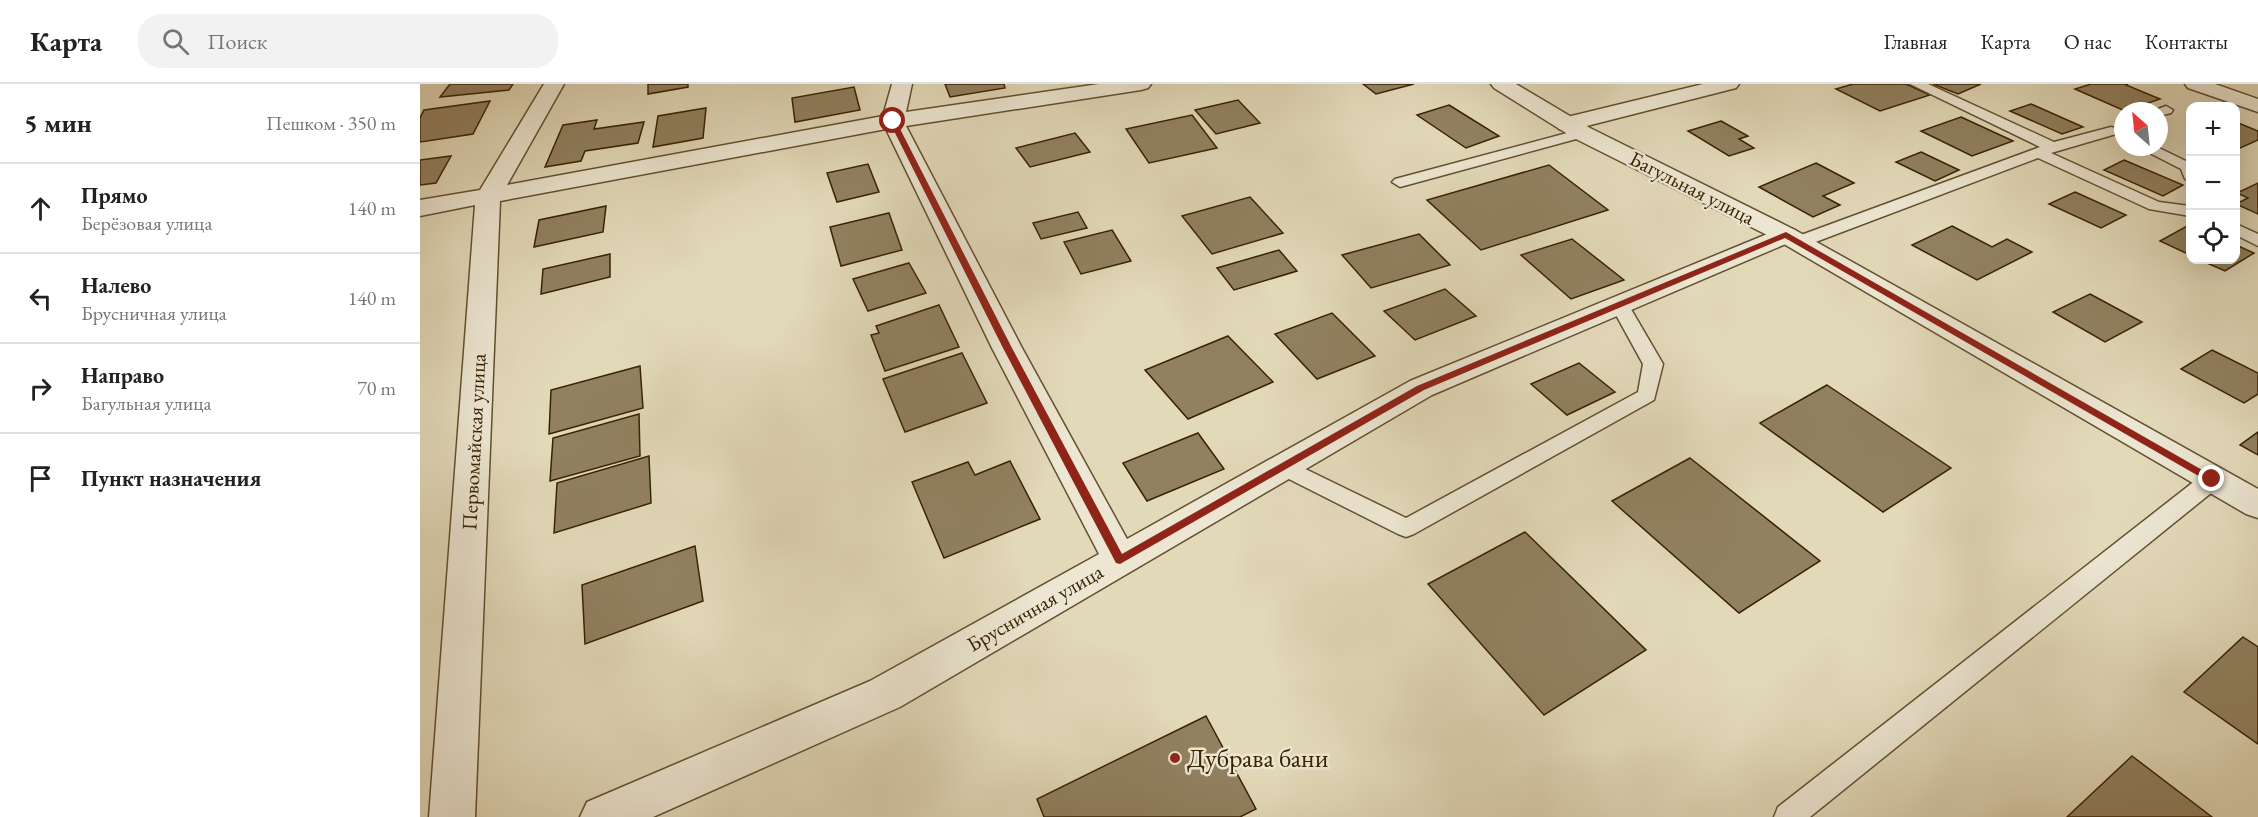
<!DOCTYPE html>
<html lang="ru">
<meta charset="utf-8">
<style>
body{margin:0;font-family:"EB Garamond",serif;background:#f2f2f2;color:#222}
.controls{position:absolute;right:18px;top:18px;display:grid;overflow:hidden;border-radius:12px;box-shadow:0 6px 24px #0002}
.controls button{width:54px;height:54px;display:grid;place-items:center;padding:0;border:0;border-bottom:2px solid #e0e0e0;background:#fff;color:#222;font:30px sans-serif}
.compass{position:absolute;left:1694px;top:18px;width:54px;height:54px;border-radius:50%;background:#fff;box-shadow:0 6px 24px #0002;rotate:333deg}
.stop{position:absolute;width:18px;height:18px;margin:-14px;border:4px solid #8f2418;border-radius:50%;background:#fff}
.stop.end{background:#8f2418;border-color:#fff;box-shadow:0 2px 6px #0008}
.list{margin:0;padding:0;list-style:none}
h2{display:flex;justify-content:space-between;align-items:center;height:78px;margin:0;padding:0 24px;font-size:26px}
h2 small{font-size:20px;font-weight:400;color:#767676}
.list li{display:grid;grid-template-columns:39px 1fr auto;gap:18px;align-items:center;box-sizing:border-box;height:90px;padding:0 24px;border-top:2px solid #e0e0e0}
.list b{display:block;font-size:22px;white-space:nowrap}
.list p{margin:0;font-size:20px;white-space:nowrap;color:#767676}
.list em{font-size:20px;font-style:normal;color:#767676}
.icon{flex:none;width:33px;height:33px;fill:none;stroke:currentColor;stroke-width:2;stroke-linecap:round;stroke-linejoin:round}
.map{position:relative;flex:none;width:1838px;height:733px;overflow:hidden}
header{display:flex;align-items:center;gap:36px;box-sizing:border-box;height:84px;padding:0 30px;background:#fff;border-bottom:2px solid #e0e0e0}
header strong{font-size:28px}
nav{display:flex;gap:33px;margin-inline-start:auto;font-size:21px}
.search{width:420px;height:54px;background:#f2f2f2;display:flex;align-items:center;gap:15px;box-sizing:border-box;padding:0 21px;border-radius:24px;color:#767676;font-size:22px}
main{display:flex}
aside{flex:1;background:#fff}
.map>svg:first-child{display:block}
.building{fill:#918160;stroke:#392200;stroke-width:1.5}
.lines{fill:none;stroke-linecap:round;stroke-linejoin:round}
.service-casing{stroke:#63502e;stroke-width:3}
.minor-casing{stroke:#63502e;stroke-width:3}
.tertiary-casing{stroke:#63502e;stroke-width:3}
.service{fill:#ece6d2;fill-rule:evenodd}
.minor{fill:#ece6d2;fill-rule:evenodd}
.tertiary{fill:#ece6d2;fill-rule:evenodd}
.route{fill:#8f2418}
.poi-dot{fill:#8f2418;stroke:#ece6d2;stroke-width:2}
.labels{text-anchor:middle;stroke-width:5;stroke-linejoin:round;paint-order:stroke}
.street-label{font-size:21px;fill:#392200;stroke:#ece6d2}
.near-poi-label{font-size:26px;fill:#392200;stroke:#ece6d2;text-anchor:start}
</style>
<header>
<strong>Карта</strong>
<div class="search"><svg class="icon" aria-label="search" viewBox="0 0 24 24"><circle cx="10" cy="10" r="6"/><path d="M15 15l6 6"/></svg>Поиск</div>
<nav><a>Главная</a><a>Карта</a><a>О нас</a><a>Контакты</a></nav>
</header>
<main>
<aside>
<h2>5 мин<small>Пешком · 350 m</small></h2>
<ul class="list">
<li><svg class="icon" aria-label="ahead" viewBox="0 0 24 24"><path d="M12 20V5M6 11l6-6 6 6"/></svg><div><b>Прямо</b><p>Берёзовая улица</p></div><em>140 m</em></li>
<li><svg class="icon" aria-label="left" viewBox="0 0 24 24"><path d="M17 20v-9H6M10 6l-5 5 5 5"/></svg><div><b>Налево</b><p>Брусничная улица</p></div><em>140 m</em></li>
<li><svg class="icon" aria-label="right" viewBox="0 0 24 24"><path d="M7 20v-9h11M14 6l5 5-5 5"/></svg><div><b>Направо</b><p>Багульная улица</p></div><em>70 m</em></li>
<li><svg class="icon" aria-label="arrive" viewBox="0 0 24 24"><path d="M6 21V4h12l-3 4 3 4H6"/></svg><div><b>Пункт назначения</b></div></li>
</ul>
</aside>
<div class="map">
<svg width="1838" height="733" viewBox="0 0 1838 733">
<rect width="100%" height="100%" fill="#e2d9b9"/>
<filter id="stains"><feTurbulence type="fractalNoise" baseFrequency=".00333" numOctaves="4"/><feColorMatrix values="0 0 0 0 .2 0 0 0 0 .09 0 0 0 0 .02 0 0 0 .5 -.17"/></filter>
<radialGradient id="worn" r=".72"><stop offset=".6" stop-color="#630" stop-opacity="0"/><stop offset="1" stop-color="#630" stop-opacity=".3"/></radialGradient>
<g class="building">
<polygon points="30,0 93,0 89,6 20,13"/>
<polygon points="228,0 268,0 268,3 228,10"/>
<polygon points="525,0 584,0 585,4 530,13"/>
<polygon points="943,0 994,0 956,10"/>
<polygon points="1433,0 1486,0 1510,11 1460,27 1416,5"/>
<polygon points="1513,0 1561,0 1538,10"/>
<polygon points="1671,0 1708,0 1706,1 1740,15 1705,27 1655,5"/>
<polygon points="434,3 440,26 375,38 372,14"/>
<polygon points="818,16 840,39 796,50 775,26"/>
<polygon points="70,17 53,50 0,58 0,34 4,26"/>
<polygon points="1611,20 1663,43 1642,50 1590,27"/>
<polygon points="1029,21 1079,52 1046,64 997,31"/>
<polygon points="286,24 283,54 233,63 238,32"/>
<polygon points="772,31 797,64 729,79 706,45"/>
<polygon points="1541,33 1593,57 1552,72 1501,47"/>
<polygon points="177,36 174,45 224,38 218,59 165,67 161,77 125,83 143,41"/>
<polygon points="1301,37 1328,52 1319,55 1334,64 1309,72 1268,47"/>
<polygon points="1816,38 1838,47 1838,56 1818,65 1816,64"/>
<polygon points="655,49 670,68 610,83 596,64"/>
<polygon points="1501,68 1539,86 1515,97 1476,78"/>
<polygon points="31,72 16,99 0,101 0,76"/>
<polygon points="1704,76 1763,101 1743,112 1684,86"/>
<polygon points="1396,79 1434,99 1403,112 1420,121 1393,133 1339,103"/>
<polygon points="448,80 459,108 417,118 407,89"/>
<polygon points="1129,81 1188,126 1061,166 1007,116"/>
<polygon points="1838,99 1838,130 1816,120 1828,114 1817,109"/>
<polygon points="1655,108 1706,131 1681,144 1629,120"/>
<polygon points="830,113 863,149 792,170 762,132"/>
<polygon points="186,122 183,148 114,163 119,136"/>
<polygon points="658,128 667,144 621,155 613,139"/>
<polygon points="469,129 482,166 421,182 410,143"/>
<polygon points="1769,141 1770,171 1740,157"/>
<polygon points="1532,142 1572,163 1587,155 1612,168 1557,196 1492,161"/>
<polygon points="692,146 711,177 661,190 644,158"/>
<polygon points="999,150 1030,181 951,204 922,171"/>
<polygon points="1152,155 1204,196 1151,215 1101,171"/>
<polygon points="1816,161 1834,169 1805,187 1780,176 1816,176"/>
<polygon points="859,166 877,187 814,206 797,184"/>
<polygon points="190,170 190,193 121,210 123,185"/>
<polygon points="489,179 506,209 448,227 433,195"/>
<polygon points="1025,205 1056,232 995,256 964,227"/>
<polygon points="1670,210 1722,238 1685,258 1633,228"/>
<polygon points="519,221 539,263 465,287 451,251 459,249 456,242"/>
<polygon points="912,229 955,272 897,295 855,250"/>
<polygon points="808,252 853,298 768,335 725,286"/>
<polygon points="1792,266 1838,289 1838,310 1824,319 1761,285"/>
<polygon points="542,269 567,319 485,348 463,295"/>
<polygon points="1159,279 1195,308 1147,331 1111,300"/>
<polygon points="220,282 223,324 129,350 131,306"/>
<polygon points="1407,301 1531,384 1463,428 1340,339"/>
<polygon points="219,330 220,372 130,397 133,354"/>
<polygon points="1838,348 1838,371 1820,361"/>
<polygon points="778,349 804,385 727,417 703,379"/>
<polygon points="229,372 231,419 134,449 137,399"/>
<polygon points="1270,374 1400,477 1319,529 1192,417"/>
<polygon points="590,377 620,435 524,474 492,398 548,378 555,391"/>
<polygon points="1105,448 1226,566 1124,631 1008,500"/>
<polygon points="275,462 283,517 165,560 162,501"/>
<polygon points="1823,553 1838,563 1838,660 1764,608"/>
<polygon points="786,632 836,725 820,733 624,733 617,715"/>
<polygon points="1712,672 1792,733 1647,733"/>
</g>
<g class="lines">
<g class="service-casing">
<g id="service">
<polygon points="1490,0 1508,0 1634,58 1691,43 1696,44 1698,47 1696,50 1631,69 1739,118 1770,122 1770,132 1729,125 1618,74 1385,162 1373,162 1371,158 1373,154 1620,63"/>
<polygon points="1746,22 1753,26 1751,29 1739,32 1739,27 1733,27"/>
<polygon points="1162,45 1167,46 1169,49 1167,52 980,103 972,98 975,95"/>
<polygon points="1718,63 1737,63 1770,79 1770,96 1765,95 1761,85"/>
<polygon points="1816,140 1838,150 1838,162 1816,151"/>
<polygon points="1199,215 1205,216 1208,220 1243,280 1234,316 994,450 986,453 978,450 855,388 852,383 855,378 863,375 871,378 986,434 1218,308 1223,280 1190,220 1193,216"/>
<polygon points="1793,387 1801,389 1804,395 1801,401 1390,733 1354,733 1358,723 1785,389"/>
</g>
</g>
<g class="minor-casing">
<g id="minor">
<polygon points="124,0 144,0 87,101 463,32 472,0 492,0 486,28 679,0 731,0 728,4 721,6 486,42 602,264 707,455 990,297 1357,146 1366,143 1375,146 1379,151 1375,156 1012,311 480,623 233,733 160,733 167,718 450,597 679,470 572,264 466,45 80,117 55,733 9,733 55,121 0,132 0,116 60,106"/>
<polygon points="1283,0 1319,0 1316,4 1147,47 1139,45 1136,40 1139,35"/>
<polygon points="1765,0 1795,0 1838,15 1838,28 1768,4"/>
</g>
</g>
<g class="tertiary-casing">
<polygon id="tertiary" points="1071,0 1096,0 1170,44 1375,146 1838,405 1838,434 1826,430 1357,156 1154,54 1074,4"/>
</g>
<use href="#service" class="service"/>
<use href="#minor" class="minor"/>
<use href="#tertiary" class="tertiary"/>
</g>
<polygon class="route" points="473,35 476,37 592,264 702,470 997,302 1366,148 1798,395 1792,399 1789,398 1365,154 1004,306 700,480 696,479 583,264 469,37"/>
<circle class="poi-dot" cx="755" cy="674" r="6"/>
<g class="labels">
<g class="street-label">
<text transform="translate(1272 104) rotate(27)" y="7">Багульная улица</text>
<text transform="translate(54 358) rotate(-87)" y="7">Первомайская улица</text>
<text transform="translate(615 524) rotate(-30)" y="7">Брусничная улица</text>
</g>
<g class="near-poi-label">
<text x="767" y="683">Дубрава бани</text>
</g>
</g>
<rect width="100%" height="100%" filter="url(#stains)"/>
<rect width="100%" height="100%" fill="url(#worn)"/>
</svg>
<div class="controls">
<button>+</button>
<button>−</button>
<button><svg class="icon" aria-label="locate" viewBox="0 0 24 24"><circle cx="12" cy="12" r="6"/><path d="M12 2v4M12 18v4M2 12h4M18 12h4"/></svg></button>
</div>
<svg class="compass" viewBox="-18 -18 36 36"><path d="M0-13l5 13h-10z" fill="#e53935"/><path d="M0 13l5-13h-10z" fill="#767676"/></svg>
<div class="stop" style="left:473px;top:37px"></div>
<div class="stop end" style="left:1792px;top:395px"></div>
</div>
</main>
